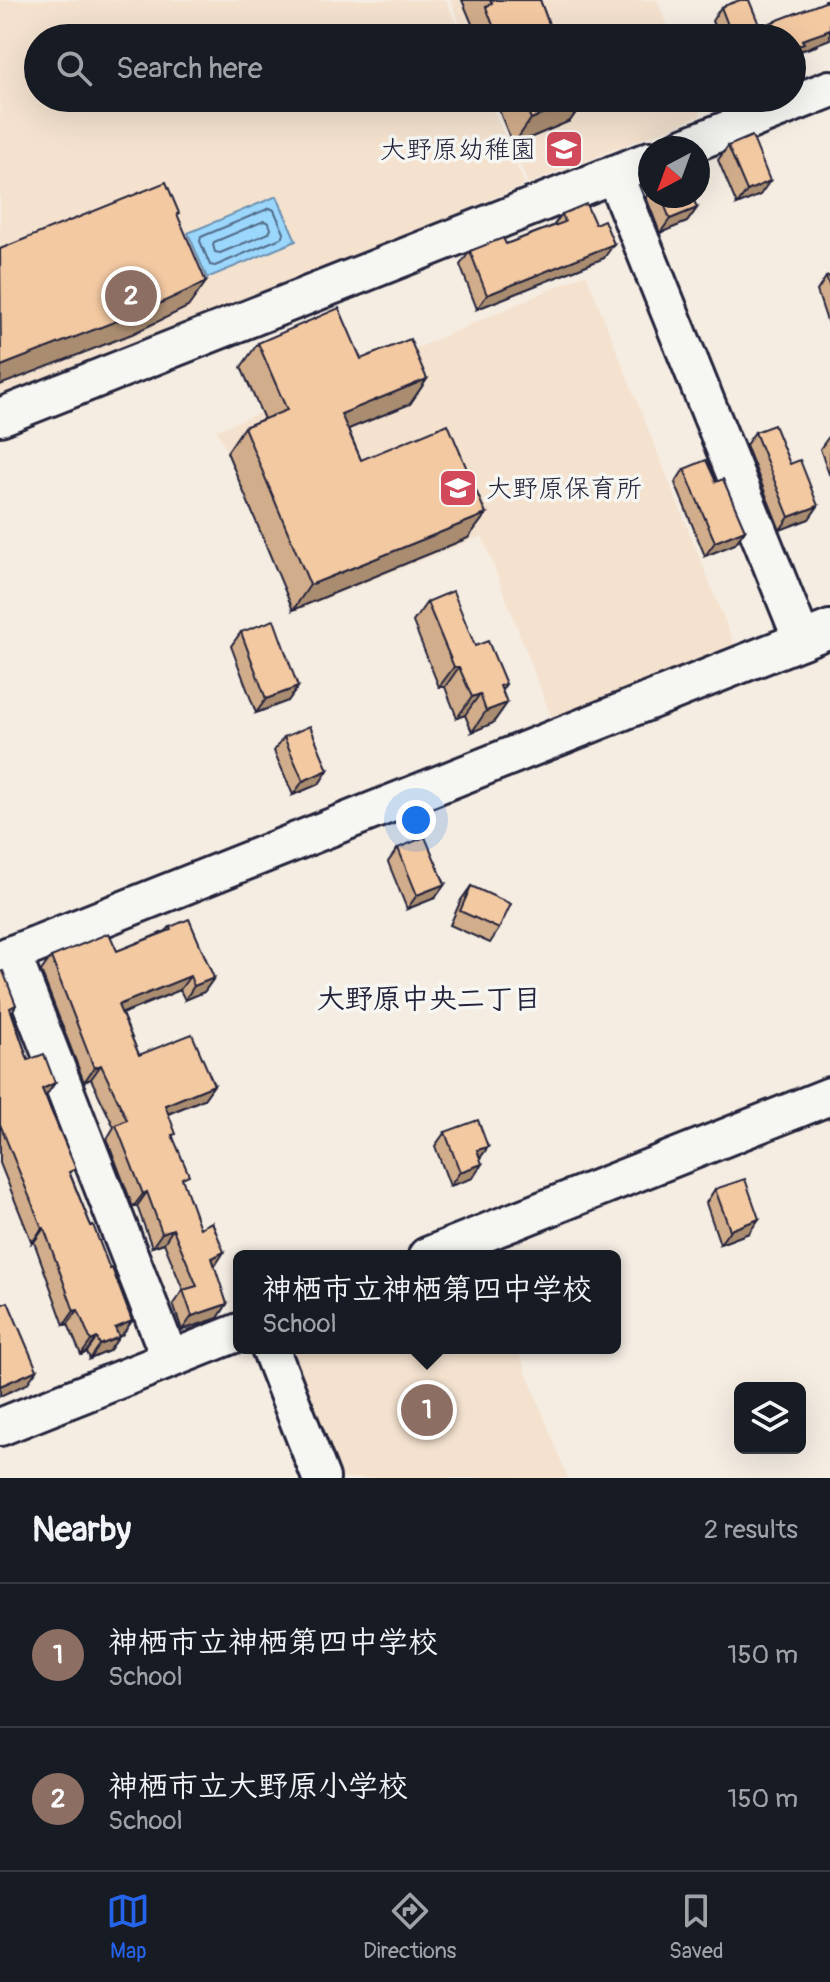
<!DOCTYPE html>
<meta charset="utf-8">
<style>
body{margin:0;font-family:Pangolin,"Klee One",sans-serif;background:#242831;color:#f1f3f6}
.controls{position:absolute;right:24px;bottom:24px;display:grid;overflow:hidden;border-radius:12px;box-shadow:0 8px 32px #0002}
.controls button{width:72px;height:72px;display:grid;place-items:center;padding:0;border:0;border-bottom:2px solid #363941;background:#171b24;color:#f1f3f6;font:40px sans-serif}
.compass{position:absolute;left:638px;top:136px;width:72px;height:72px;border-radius:50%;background:#171b24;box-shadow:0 8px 32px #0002;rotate:221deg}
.you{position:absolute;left:416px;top:820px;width:28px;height:28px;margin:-20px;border:6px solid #fff;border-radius:50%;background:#1a73e8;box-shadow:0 0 0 12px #1a73e833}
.badge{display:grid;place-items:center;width:52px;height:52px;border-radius:50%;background:#2563eb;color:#fff;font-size:26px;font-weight:700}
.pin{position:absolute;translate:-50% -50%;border:4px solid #fff;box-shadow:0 2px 8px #0006}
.popup{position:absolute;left:233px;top:1250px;width:388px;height:104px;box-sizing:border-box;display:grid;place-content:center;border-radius:12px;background:#171b24;filter:drop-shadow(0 2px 6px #0005);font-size:26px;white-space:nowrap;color:#9ea1a6}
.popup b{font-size:30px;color:#f1f3f6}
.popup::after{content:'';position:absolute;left:50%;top:100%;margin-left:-16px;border:16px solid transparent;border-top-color:#171b24}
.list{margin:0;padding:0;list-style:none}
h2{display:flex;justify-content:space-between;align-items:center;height:104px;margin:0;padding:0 32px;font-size:34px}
h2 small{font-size:26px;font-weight:400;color:#9ea1a6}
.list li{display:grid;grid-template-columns:52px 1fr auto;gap:24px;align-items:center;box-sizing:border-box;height:144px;padding:0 32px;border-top:2px solid #363941}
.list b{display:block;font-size:30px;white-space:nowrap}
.list p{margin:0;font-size:26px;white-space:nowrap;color:#9ea1a6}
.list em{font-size:26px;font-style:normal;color:#9ea1a6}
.icon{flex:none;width:44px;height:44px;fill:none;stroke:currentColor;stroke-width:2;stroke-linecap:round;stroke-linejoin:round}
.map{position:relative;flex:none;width:830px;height:1478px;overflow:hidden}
.search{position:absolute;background:#171b24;box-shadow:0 8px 32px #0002;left:24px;right:24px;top:24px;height:88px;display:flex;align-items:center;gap:20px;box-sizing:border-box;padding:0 28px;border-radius:44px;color:#9ea1a6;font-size:30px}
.sheet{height:392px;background:#171b24}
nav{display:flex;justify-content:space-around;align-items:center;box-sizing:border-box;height:112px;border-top:2px solid #363941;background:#171b24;font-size:22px;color:#9ea1a6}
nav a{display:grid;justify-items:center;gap:4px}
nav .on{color:#2563eb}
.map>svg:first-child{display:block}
.built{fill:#f4e2cf}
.water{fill:#9bd7fc;stroke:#6b8faf;stroke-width:2}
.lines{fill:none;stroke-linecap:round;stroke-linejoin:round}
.shore{stroke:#526a88;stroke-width:2}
.minor-casing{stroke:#22223b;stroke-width:42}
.minor{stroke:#f6f6f2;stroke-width:36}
.wall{fill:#d1ad8b;stroke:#22223b;stroke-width:2}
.shaded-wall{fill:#aa8d71;stroke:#22223b;stroke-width:2}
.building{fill:#f3c9a2;stroke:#22223b;stroke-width:2}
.labels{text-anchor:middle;stroke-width:7;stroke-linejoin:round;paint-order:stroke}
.poi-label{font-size:26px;fill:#22223b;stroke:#f6f6f2;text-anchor:end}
.neighbourhood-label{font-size:28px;font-weight:bold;fill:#22223b;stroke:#f6f6f2}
</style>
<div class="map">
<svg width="830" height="1478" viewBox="0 0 830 1478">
<rect width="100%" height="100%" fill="#f5ede2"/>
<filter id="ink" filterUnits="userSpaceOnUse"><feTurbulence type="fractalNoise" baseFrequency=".0125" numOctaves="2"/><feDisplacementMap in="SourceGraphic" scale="16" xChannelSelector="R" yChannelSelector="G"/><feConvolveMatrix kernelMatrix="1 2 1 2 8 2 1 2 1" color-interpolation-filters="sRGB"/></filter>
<g filter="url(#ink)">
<g class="built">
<polygon points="0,0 446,0 462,38 38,38 38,98 488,98 525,185 0,406"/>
<polygon points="450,0 657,0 672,38 467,38"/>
<polygon points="492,98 695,98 701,115 528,184"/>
<polygon points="586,274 735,646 554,724 482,536 296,611 217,430 403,354"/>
<polygon points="287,1348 517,1348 568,1478 339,1478"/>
</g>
<polygon class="water" points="277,196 296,241 207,278 188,233"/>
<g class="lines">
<g class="shore">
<polygon points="270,208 274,210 284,233 283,237 215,266 210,265 200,241 201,237"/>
<polygon points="264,221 269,223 271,229 269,233 220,253 215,252 213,245 214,242"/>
</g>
<g class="minor-casing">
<g id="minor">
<polyline points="681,148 830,89"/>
<polyline points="614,174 802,640"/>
<polyline points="0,417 650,160"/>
<polyline points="12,954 170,1359"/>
<polyline points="0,959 830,629"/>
<polyline points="427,1256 830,1096"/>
<polyline points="270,1348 321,1478"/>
<polyline points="0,1427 239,1332"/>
</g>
</g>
<use href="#minor" class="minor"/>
</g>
<g class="wall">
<polygon points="462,0 540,0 554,38 470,38 468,33 473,26"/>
<polygon points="825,0 830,0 818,44 816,46 797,52 794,57 792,38 719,38 712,21 721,7 760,27 824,3"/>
<polygon points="494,98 586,98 570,121 513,145"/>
<polygon points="728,146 760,195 737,205 718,160"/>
<polygon points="650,191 650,196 692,196 697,208 687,222 660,233 646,197"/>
<polygon points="562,214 604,258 477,309 460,265 470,251 506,244 553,226"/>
<polygon points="830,276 830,330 817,291 826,277"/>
<polygon points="258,343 361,359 427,379 410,404 348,429 361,460 486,514 468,538 293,610 227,452 244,427 264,419 241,367"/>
<polygon points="755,432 790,464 818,506 809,519 780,530 746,445"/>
<polygon points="830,435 830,473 829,474 820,449"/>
<polygon points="684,469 716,482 745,530 735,544 705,556 675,483"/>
<polygon points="427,602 506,684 502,690 507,703 493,723 472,732 465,715 457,718 445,687 439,687 413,622"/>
<polygon points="241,632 298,687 288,701 256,713 231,646"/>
<polygon points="284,737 328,770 319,784 293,795 274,751"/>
<polygon points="398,848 445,884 435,898 407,909 388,862"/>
<polygon points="471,886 499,929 490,943 450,925 461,900"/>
<polygon points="170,927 214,978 204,992 185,1000 180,990 122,1014 139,1055 214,1085 204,1099 168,1114 183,1183 227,1304 218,1318 182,1330 173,1304 183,1290 164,1243 152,1247 137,1206 133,1207 107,1139 114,1127 91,1079 84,1082 41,971 51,957 117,951 166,931"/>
<polygon points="0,972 16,1005 12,1012 28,1060 45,1097 71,1176 91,1226 132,1321 122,1335 119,1337 109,1351 90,1359 87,1352 81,1355 68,1324 64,1325 34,1242 32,1243 0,1163"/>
<polygon points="445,1132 488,1147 480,1158 473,1178 450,1186 435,1146"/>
<polygon points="715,1189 749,1233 720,1244 706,1203"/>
</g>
<g class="shaded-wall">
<polygon points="830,29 830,39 797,52 792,57 792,48 802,40"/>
<polygon points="582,98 586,98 570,121 513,145 531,119"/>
<polygon points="770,181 760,195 737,205 747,191"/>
<polygon points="697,208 687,222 660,233 670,219"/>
<polygon points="614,244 604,258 477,309 487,295"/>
<polygon points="206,282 188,307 132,334 0,385 1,366"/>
<polygon points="427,379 410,404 324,439 341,414"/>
<polygon points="818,506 809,519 780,530 789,517"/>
<polygon points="486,514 468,538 293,610 310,585"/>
<polygon points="745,530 735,544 705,556 715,542"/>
<polygon points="454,667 459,667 445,687 439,687"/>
<polygon points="298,687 288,701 256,713 266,699"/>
<polygon points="480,694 465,715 457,718 472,697"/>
<polygon points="507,703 493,723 472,732 486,711"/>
<polygon points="328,770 319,784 293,795 303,781"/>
<polygon points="445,884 435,898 407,909 417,895"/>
<polygon points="190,976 180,990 108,1019 118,1005"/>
<polygon points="214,978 204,992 185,1000 194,986"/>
<polygon points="101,1065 91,1079 84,1082 94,1068"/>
<polygon points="55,1083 45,1097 42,1089"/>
<polygon points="214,1085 204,1099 155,1119 165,1105"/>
<polygon points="488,1147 478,1161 477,1150"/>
<polygon points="482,1164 473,1178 450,1186 460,1172"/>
<polygon points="147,1192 137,1206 133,1207 143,1194"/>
<polygon points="759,1219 749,1233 720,1244 730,1230"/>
<polygon points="42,1228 44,1228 34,1242 32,1243"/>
<polygon points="173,1229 164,1243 152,1247 162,1233"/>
<polygon points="224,1252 215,1266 212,1258"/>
<polygon points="227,1304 218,1318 182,1330 192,1316"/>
<polygon points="78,1310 68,1324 64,1325 74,1311"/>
<polygon points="132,1321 122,1335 106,1342 115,1328"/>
<polygon points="119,1337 109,1351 90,1359 100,1345"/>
<polygon points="97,1338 87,1352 81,1355 91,1341"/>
<polygon points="37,1370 27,1384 0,1396 0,1386"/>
</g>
<g class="building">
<polygon points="490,0 540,0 554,38 498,38 486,7 492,3"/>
<polygon points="740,0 749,0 760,27 830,0 830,29 825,31 825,32 802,40 804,43 792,48 792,38 733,38 721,7"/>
<polygon points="522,98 582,98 531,119"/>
<polygon points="752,136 770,181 747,191 728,146"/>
<polygon points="166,182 179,213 177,214 206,282 150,308 1,366 0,249"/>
<polygon points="661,196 692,196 697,208 670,219"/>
<polygon points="586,204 595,224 604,220 614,244 487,295 470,251 503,238 506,244 565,222 562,214"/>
<polygon points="830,276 830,288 826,277"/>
<polygon points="339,308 361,359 410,339 427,379 341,414 361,460 448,424 486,514 310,585 244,427 287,410 258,343"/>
<polygon points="774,425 790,464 800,460 818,506 789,517 755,432"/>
<polygon points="706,460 716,482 723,479 745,530 715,542 684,469"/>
<polygon points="453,591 475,646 488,641 506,684 500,686 507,703 486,711 480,694 472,697 459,667 454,667 427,602"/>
<polygon points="274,620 298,687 266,699 241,632"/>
<polygon points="310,726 328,770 303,781 284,737"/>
<polygon points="425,837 445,884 417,895 398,848"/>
<polygon points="471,886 511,904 499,929 460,911"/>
<polygon points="189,919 214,978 194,986 190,976 118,1005 139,1055 192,1034 214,1085 165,1105 176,1134 172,1135 189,1175 182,1178 200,1228 212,1222 224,1252 212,1258 227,1304 192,1316 183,1290 197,1286 173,1229 162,1233 147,1192 143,1194 116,1125 127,1120 101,1065 94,1068 51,957 109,933 117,951 171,930 170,927"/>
<polygon points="3,971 16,1005 10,1008 28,1060 44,1054 55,1083 42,1089 76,1169 69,1172 91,1226 93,1225 110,1269 112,1268 132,1321 115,1328 119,1337 100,1345 97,1338 91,1341 78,1310 74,1311 44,1228 42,1228 0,1124 0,972"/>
<polygon points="478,1120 488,1147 477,1150 482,1164 460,1172 445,1132"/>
<polygon points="745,1179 759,1219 730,1230 715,1189"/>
<polygon points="8,1302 37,1370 0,1386 0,1305"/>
</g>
</g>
<defs>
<g id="school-square" transform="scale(2)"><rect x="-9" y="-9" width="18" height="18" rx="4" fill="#d1495b" stroke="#f6f6f2"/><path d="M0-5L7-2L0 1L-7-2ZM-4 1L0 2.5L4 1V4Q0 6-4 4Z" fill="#fff"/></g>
</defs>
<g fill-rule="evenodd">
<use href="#school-square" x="564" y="149"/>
<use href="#school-square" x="458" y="488"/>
</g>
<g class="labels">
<g class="poi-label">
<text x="536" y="158">大野原幼稚園</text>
<text x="486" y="497" text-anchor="start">大野原保育所</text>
</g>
<g class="neighbourhood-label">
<text x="429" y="1008">大野原中央二丁目</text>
</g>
</g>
</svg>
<div class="controls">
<button><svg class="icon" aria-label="layers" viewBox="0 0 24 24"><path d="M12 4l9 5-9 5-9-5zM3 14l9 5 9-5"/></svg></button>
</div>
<svg class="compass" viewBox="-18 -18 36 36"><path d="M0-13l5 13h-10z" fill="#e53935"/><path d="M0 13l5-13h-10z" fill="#9ea1a6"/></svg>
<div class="you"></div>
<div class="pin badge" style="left:427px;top:1410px;background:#8d6e63">1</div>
<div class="popup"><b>神栖市立神栖第四中学校</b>School</div>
<div class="pin badge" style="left:131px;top:296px;background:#8d6e63">2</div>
<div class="search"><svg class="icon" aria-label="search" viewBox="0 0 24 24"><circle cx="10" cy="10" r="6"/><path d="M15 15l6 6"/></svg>Search here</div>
</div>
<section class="sheet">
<h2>Nearby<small>2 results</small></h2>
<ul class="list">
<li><span class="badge" style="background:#8d6e63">1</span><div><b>神栖市立神栖第四中学校</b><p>School</p></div><em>150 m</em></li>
<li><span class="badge" style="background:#8d6e63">2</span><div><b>神栖市立大野原小学校</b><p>School</p></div><em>150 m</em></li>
</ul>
</section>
<nav>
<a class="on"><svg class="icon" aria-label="map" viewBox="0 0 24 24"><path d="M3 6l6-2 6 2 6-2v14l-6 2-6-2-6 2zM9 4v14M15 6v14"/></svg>Map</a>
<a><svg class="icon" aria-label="directions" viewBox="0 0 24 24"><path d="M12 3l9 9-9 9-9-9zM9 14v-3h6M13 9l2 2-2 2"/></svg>Directions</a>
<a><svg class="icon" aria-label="saved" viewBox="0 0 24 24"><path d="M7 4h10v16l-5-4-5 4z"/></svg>Saved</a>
</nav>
